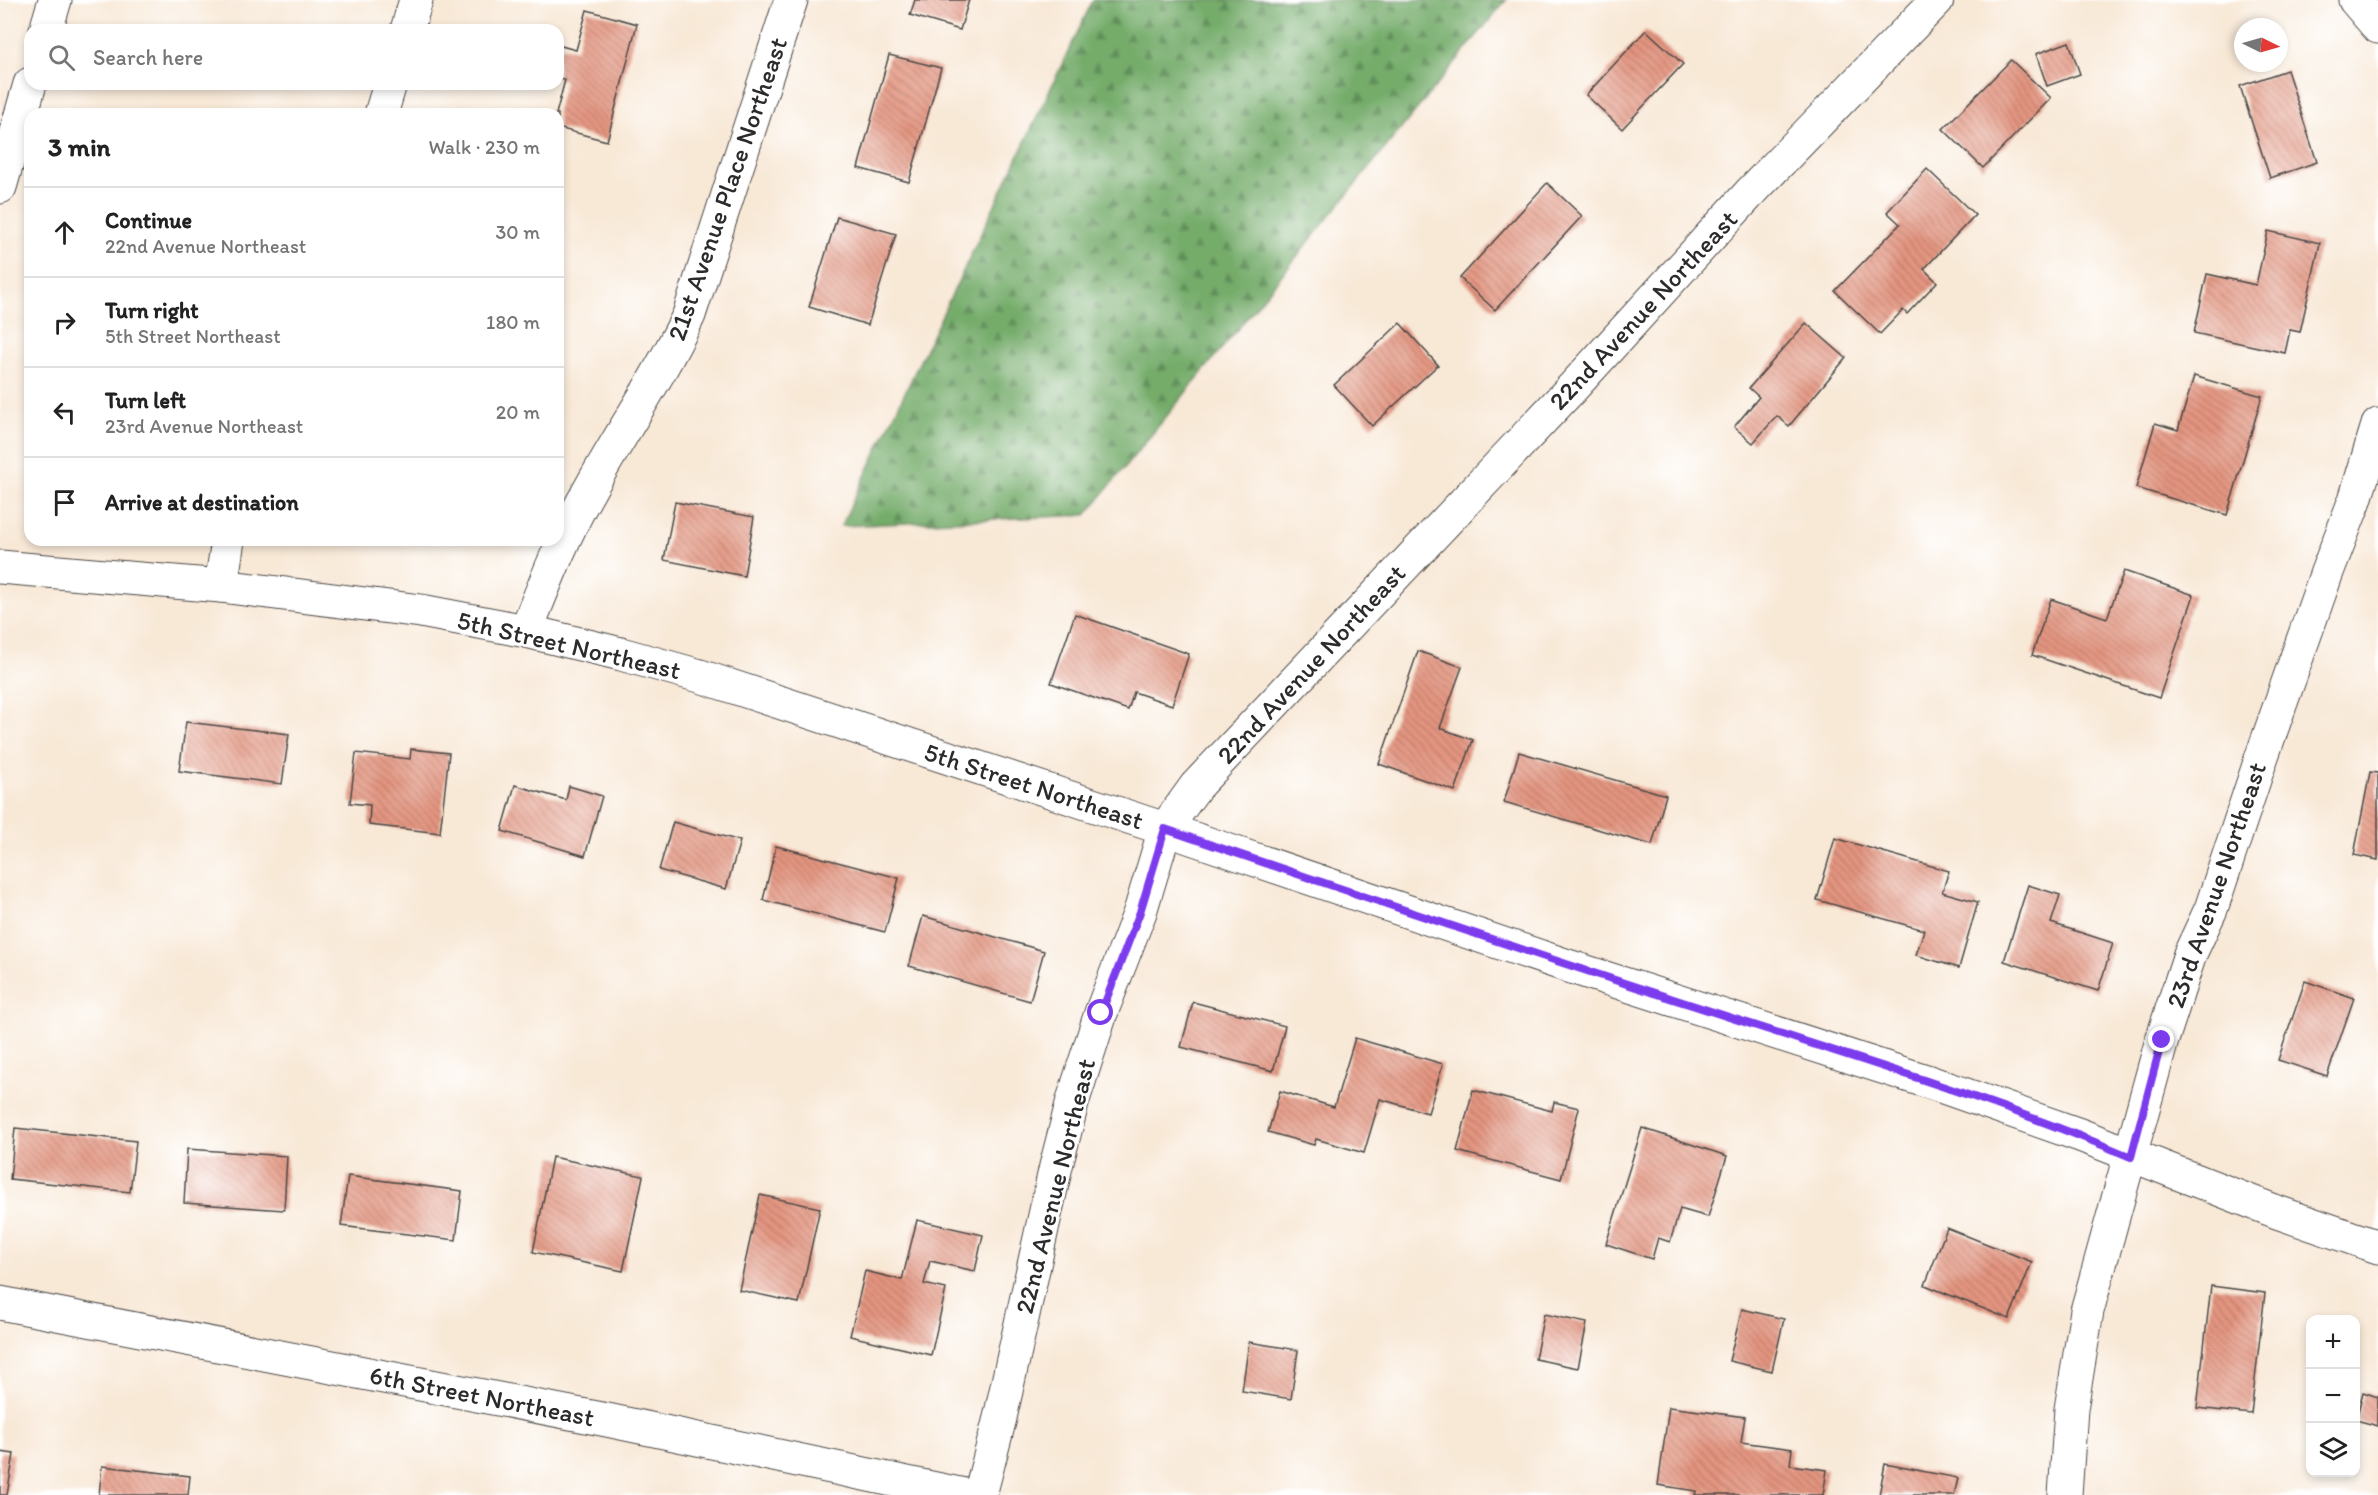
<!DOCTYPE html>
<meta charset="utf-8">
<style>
body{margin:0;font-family:Itim,sans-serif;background:#f6f6f6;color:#222}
.controls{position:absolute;right:18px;bottom:18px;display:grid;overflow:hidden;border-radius:12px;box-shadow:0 3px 9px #0003}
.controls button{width:54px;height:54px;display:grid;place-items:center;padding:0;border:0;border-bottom:2px solid #e0e0e0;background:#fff;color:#222;font:30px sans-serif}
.compass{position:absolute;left:2234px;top:18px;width:54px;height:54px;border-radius:50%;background:#fff;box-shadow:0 3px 9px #0003;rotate:95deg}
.stop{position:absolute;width:18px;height:18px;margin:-14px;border:4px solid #7c3aed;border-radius:50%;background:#fff}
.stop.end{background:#7c3aed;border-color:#fff;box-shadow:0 2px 6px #0008}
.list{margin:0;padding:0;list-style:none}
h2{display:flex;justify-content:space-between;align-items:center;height:78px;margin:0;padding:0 24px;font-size:26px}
h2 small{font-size:20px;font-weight:400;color:#767676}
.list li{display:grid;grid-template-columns:39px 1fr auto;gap:18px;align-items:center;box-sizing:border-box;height:90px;padding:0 24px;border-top:2px solid #e0e0e0}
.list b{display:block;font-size:22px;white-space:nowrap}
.list p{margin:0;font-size:20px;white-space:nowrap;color:#767676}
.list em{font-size:20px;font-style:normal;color:#767676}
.icon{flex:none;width:33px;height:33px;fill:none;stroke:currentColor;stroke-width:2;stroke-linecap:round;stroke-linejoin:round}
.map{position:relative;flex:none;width:2378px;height:1495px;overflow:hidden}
.search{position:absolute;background:#fff;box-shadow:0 3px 9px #0003;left:24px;top:24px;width:540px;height:66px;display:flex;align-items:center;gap:15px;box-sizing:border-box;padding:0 21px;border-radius:18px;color:#767676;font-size:22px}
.panel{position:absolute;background:#fff;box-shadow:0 3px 9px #0003;left:24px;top:108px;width:540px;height:438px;border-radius:18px}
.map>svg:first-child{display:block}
.forest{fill:url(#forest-firs);stroke:#506c4b;stroke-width:1.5}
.building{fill:url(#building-back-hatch)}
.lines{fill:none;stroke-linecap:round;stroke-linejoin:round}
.minor-casing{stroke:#4a4745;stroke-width:35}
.minor{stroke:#fff;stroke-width:33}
.route{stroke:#7c3aed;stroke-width:8}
.labels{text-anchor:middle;stroke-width:5;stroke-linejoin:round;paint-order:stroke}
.street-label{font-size:26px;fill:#2b2b2b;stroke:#fff}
</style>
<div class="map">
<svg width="2378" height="1495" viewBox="0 0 2378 1495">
<defs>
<pattern id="forest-firs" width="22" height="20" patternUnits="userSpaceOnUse" patternTransform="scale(1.5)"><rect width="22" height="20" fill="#74ac6b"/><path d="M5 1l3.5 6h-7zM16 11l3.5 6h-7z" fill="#5f8c58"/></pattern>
<pattern id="building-back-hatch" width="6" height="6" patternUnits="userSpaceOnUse" patternTransform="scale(1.5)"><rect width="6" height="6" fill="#e49580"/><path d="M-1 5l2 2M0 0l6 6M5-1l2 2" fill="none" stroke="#b97a69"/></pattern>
</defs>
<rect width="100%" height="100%" fill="#fff"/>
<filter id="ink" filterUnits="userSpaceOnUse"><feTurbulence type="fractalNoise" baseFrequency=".0167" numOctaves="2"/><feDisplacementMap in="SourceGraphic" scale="12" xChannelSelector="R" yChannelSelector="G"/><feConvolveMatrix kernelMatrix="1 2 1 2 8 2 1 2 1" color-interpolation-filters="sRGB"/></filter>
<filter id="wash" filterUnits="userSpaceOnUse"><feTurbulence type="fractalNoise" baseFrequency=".008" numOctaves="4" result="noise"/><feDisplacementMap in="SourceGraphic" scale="24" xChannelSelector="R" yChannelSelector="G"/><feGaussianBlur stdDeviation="1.35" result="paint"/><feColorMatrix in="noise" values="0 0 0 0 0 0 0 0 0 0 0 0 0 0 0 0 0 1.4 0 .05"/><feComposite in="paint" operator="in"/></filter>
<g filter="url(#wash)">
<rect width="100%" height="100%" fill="#f8e8d6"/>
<polygon class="forest" points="1093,0 1506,0 1086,515 841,526"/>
<g id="blocks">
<g class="building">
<polygon points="915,0 969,0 960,30 910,15"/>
<polygon points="587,10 637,24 607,141 558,128 558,114 556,114 565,80 558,79 558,56 561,46 576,50"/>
<polygon points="1646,30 1683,64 1622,129 1586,95"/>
<polygon points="2069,42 2080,74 2047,86 2036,54"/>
<polygon points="889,55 941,68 909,182 858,168"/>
<polygon points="2011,60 2051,98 1983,168 1943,129"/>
<polygon points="2287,70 2317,162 2270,178 2240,86"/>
<polygon points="1927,169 1975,215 1924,269 1937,282 1907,314 1903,310 1880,334 1835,291 1900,224 1887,212"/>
<polygon points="1547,183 1582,216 1495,310 1460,278"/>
<polygon points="837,217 896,234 868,325 809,307"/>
<polygon points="2268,231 2320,243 2300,332 2290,330 2285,353 2194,333 2207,274 2256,285"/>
<polygon points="1400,323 1438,365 1372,426 1334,385"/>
<polygon points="1806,323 1846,358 1789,426 1777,416 1753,443 1734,427 1759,397 1749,388"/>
<polygon points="2194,376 2262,396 2227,515 2136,488 2155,423 2178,430"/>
<polygon points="675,502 754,517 744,576 664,560"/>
<polygon points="2124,571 2194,595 2159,698 2032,655 2051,599 2107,618"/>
<polygon points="1075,614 1189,654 1172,705 1134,692 1128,710 1051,683"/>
<polygon points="1418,651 1462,667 1440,728 1473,740 1455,791 1379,764"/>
<polygon points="186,722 289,734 282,784 179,771"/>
<polygon points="411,749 449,753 440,833 369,825 370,805 350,803 356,753 410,759"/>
<polygon points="1519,752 1666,795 1652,845 1504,802"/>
<polygon points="2370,772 2378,773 2378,860 2354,855"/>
<polygon points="515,785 566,800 569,786 602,796 585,856 502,831"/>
<polygon points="673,822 740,841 726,889 659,870"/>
<polygon points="1835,838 1949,871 1942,892 1978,902 1959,968 1916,955 1924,930 1817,900"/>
<polygon points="776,846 899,878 885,932 763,900"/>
<polygon points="2028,885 2060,895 2051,923 2113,943 2098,991 2004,961"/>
<polygon points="923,916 1044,951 1030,1001 909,966"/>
<polygon points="2305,981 2354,998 2327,1076 2278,1060"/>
<polygon points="1193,1002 1285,1026 1273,1071 1181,1047"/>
<polygon points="1355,1038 1443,1064 1428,1113 1380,1099 1364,1153 1316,1139 1314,1145 1268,1132 1280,1091 1334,1107"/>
<polygon points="1473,1090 1552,1111 1554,1102 1579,1108 1561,1179 1457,1151"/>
<polygon points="15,1128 136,1141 130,1192 10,1179"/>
<polygon points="1642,1128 1727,1156 1708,1217 1680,1209 1670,1242 1658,1238 1652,1259 1606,1244"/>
<polygon points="187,1149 287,1156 284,1210 184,1203"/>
<polygon points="552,1157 643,1176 623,1271 533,1252"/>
<polygon points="348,1176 462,1191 456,1240 341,1226"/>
<polygon points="760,1195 820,1208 799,1303 739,1290"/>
<polygon points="917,1220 983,1235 975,1271 930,1261 924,1284 946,1289 931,1355 850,1336 865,1271 902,1280"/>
<polygon points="1947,1228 2032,1262 2009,1319 1925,1285"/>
<polygon points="2211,1286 2265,1293 2251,1414 2197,1408"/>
<polygon points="1742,1309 1784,1319 1772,1371 1729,1361"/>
<polygon points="1544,1314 1587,1323 1578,1368 1535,1359"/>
<polygon points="1249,1342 1298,1350 1291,1399 1242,1391"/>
<polygon points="2363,1392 2378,1397 2378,1426 2356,1420"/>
<polygon points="1669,1407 1745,1417 1741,1442 1792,1449 1790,1465 1827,1470 1823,1495 1695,1495 1696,1491 1658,1485"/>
<polygon points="0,1452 14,1454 7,1495 0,1495"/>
<polygon points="1885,1464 1958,1478 1954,1495 1879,1495"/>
<polygon points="102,1466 190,1476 188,1495 99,1495"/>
</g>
</g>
</g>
<g filter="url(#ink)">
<use href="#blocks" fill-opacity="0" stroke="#4a4745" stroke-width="1.5"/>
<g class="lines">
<g class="minor-casing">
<g id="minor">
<polyline points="2355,0 2378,27"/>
<polyline points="46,30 55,0"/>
<polyline points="407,30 416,0"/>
<polyline points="381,114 390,84"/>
<polyline points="0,187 30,84"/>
<polyline points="0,567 221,586 421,611 526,631 621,654 700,676 1165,829 1565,965 1929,1082 2080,1135 2277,1212 2378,1247"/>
<polyline points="221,586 228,540"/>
<path d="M526 631C545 583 564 534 590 489 622 431 660 376 689 315L791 0"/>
<polyline points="0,1303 607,1420 964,1495"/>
<polyline points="980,1495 1000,1418 1056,1166 1073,1100 1101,1013 1140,912 1165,829 1196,786 1574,386 1749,194 1937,0"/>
<polyline points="2065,1495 2071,1409 2087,1311 2162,1040 2190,954 2211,909 2261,759 2327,572 2355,500 2378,425"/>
</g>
</g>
<use href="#minor" class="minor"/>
</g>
</g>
<g class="lines" filter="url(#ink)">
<path class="route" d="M1101 1013 1140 912 1165 829C1341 889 1518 949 1695 1006 1841 1054 1990 1097 2131 1157L2162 1040"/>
</g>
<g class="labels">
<g class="street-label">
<text transform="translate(727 189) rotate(-71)" y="9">21st Avenue Place Northeast</text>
<text transform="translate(1643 310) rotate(-47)" y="9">22nd Avenue Northeast</text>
<text transform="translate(569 645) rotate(13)" y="9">5th Street Northeast</text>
<text transform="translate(1311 664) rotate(-47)" y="9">22nd Avenue Northeast</text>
<text transform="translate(1034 786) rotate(18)" y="9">5th Street Northeast</text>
<text transform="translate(2216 885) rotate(-71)" y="9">23rd Avenue Northeast</text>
<text transform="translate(1055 1186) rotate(-76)" y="9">22nd Avenue Northeast</text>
<text transform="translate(482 1396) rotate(11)" y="9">6th Street Northeast</text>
</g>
</g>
</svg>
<div class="controls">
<button>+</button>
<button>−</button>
<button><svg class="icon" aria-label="layers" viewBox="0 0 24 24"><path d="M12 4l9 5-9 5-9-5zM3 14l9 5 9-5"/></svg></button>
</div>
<svg class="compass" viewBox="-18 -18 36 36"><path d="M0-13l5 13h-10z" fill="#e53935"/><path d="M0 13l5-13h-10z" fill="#767676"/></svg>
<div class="stop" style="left:1101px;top:1013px"></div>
<div class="stop end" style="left:2162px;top:1040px"></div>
<div class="search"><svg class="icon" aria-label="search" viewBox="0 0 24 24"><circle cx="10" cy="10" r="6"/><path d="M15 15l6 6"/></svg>Search here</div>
<section class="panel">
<h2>3 min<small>Walk · 230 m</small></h2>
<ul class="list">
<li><svg class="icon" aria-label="ahead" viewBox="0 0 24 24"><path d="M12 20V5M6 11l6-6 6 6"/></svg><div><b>Continue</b><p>22nd Avenue Northeast</p></div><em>30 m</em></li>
<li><svg class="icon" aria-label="right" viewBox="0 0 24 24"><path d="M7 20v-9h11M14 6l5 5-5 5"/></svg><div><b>Turn right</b><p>5th Street Northeast</p></div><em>180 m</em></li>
<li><svg class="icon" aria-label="left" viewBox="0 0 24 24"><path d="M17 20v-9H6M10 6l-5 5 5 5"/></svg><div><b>Turn left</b><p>23rd Avenue Northeast</p></div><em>20 m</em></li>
<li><svg class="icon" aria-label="arrive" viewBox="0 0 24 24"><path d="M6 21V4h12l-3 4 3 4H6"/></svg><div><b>Arrive at destination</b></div></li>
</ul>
</section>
</div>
